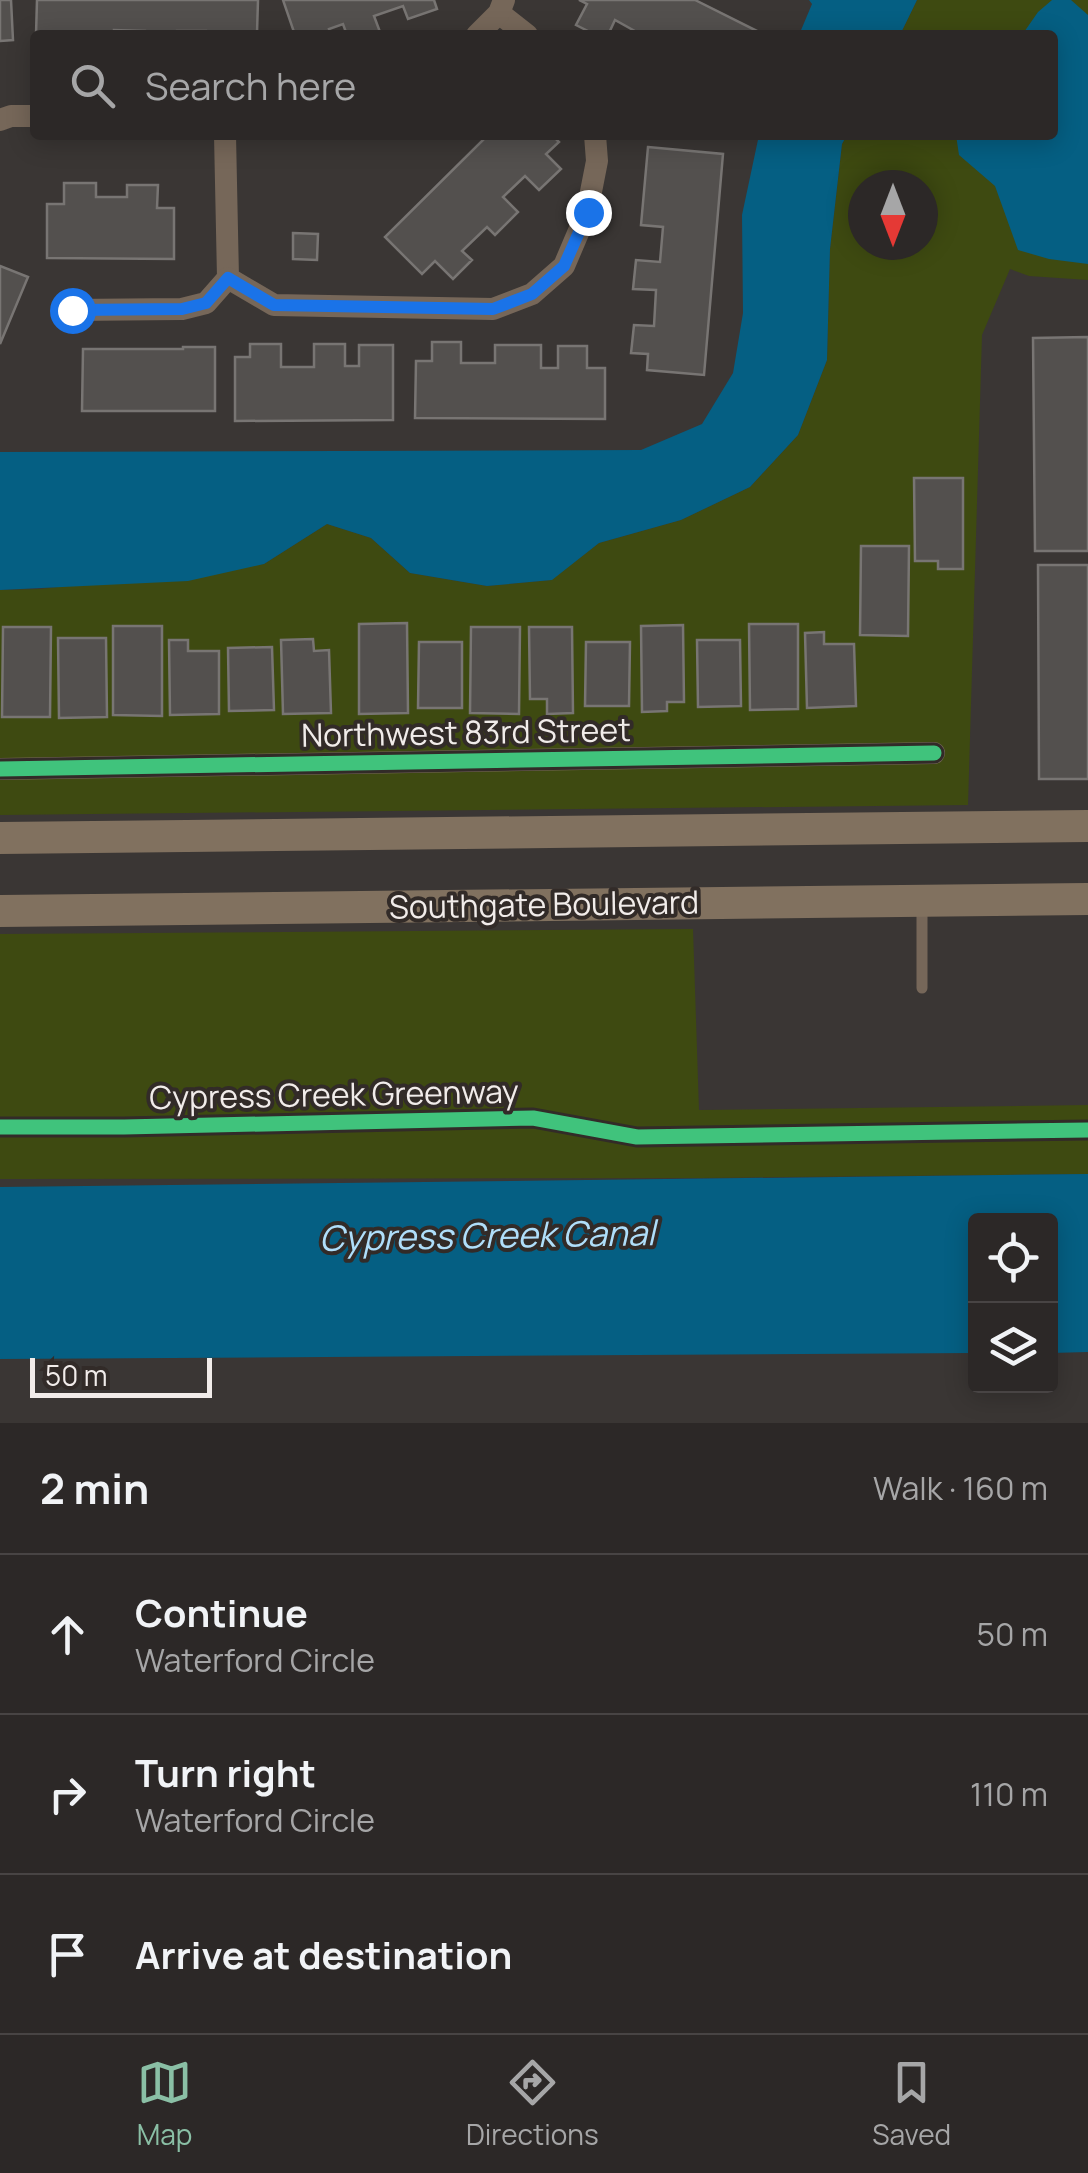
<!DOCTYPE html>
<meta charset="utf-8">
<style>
body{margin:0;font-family:Manrope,sans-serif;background:#34302f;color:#f1f3f6}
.controls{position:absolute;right:30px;bottom:30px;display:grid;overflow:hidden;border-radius:10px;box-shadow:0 5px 25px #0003}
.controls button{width:90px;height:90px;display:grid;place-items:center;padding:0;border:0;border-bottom:2px solid #484444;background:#2c2827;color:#f1f3f6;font:50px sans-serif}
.compass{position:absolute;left:848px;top:170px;width:90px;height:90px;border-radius:50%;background:#2c2827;box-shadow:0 5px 25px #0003;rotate:180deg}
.scale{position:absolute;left:30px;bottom:25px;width:182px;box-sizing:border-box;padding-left:10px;border:5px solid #f1ecea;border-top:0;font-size:28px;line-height:35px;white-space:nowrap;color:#f1ecea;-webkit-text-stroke:8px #322b28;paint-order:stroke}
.stop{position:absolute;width:30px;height:30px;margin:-22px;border:8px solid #1a73e8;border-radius:50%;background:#fff}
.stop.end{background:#1a73e8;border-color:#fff;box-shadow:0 2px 10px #0008}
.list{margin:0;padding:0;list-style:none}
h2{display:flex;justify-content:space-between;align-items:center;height:130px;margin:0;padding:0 40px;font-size:42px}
h2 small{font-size:32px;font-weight:400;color:#a6a6a7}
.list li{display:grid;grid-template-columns:65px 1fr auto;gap:30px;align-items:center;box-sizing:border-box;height:160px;padding:0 40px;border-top:2px solid #484444}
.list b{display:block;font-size:38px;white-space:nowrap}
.list p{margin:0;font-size:32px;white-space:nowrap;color:#a6a6a7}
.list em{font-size:32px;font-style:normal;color:#a6a6a7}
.icon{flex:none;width:55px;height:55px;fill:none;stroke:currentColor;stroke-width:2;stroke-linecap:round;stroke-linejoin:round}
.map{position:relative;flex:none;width:1088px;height:1423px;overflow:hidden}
.search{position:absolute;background:#2c2827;box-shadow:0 5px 25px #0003;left:30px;right:30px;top:30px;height:110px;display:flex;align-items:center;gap:25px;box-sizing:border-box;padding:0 35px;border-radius:10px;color:#a6a6a7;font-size:38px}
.sheet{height:610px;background:#2c2827}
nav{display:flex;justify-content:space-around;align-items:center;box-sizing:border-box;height:140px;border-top:2px solid #484444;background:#2c2827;font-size:28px;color:#a6a6a7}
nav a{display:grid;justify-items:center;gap:5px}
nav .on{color:#8abfa5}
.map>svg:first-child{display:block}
.green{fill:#3e4a11;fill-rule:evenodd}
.water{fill:#055f83}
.building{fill:#53504e;stroke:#787573;stroke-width:2.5}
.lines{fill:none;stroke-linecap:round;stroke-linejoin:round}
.service{stroke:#766759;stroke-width:11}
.minor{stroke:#766759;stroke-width:22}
.secondary{stroke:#81715f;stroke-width:32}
.cycleway-casing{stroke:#322b28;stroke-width:21}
.cycleway{stroke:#40c37c;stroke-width:15}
.route{stroke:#1a73e8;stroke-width:12}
.labels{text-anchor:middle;stroke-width:8;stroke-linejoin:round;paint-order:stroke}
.street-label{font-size:32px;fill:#f1ecea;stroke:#322b28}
.water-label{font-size:35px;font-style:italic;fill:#afdefa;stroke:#322b28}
</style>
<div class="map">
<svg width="1088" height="1423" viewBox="0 0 1088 1423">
<rect width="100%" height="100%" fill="#3a3634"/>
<g class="green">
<path d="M917 0H1088V280L1029 276 1010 269 982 335 968 805 0 815V590L40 589 264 564 327 524 371 538 410 573 487 586 551 580 599 543 681 520 750 487 798 435 827 360 830 249 842 144 847 135H1053V35H900ZM863 185H923V245H863Z"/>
<polygon points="693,929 699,1110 1088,1105 1088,1174 701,1178 0,1179 0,934"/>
</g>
<g class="water">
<polygon points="809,0 917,0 900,35 799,35 812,4"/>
<polygon points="1052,0 1071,0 1088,15 1088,264 1049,259 1018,250 995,186 959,155 956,135 1053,135 1053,35 1022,35 1038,12"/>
<polygon points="759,135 847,135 842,144 830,249 827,360 798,435 750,487 681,520 599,543 552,580 487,586 410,573 371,538 327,524 264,564 188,581 0,590 0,452 641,450 702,424 733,373 743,313 742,215"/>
<polygon points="1088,1174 1088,1352 1051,1353 1050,1220 976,1220 975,1353 0,1359 0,1187"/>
</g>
<g class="building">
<polygon points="0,0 11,0 13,40 0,41"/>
<polygon points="37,0 258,0 257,33 206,35 206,31 177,31 177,35 145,35 145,31 114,30 114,35 36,35"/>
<polygon points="283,0 434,0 437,9 408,19 403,6 374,16 380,32 370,35 347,35 343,24 329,29 331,35 295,35"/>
<polygon points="579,0 695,0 765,35 642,35 615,20 608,35 596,35 576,25 587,4"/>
<polygon points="488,135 552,135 559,142 546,154 561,169 539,190 525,176 503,197 518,212 495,235 487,227 462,251 472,260 453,279 435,261 422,274 385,237"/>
<polygon points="648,147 723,154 704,375 647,370 648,354 631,353 634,325 654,326 656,290 633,289 636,260 660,262 663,227 641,225"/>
<polygon points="64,183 96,183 96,197 127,197 127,185 158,185 157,208 174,208 174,259 47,258 47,204 64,204"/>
<polygon points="293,233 318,234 317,260 293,259"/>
<polygon points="0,266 28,277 0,344"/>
<polygon points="1088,337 1088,551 1035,551 1033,338"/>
<polygon points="432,342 461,342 461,363 495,363 495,345 541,345 541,368 558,368 558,346 587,346 587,368 605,368 605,419 415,418 416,361 432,361"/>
<polygon points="250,344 281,344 281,367 314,367 314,344 345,344 345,366 359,366 359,345 393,345 393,420 235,421 235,357 250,357"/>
<polygon points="183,347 215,347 215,411 82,411 83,349 183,349"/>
<polygon points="914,478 963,478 963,569 938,569 938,561 915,561"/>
<polygon points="861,546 909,546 908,636 860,635"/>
<polygon points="1038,565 1088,565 1088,779 1039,779"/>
<polygon points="407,623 408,713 359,714 359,624"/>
<polygon points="749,624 798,624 798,709 750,710"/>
<polygon points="683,625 684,702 667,702 667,711 642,712 641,626"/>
<polygon points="113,626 162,626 162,716 113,715"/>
<polygon points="3,627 51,627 50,717 2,717"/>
<polygon points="471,627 520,627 519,714 470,713"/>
<polygon points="529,627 572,627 573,713 547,714 547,699 530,699"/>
<polygon points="824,632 824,644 854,644 856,706 807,708 805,633"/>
<polygon points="58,638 106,638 107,717 59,718"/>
<polygon points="313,639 314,651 329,650 331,713 283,714 281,640"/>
<polygon points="169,640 188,640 188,651 219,651 219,714 170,715"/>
<polygon points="697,640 740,640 741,706 698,707"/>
<polygon points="419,642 462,642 462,708 418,708"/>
<polygon points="586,642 630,642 629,706 585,706"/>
<polygon points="272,647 274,710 229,711 228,648"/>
</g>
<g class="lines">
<polyline class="service" points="922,903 922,988"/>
<g class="minor">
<polyline points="499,13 527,35"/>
<polyline points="477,35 499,13 504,0"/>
<polyline points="0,120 11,116 35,116"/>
<polyline points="225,135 228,278 274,305 493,309 532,294 564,266 587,212 597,161 595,135"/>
<polyline points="71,310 182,309 206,303 228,278"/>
<polyline points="0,769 934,753"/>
</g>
<g class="secondary">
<polyline points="0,838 1088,826"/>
<polyline points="0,911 1088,899"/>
</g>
<g class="cycleway-casing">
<g id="cycleway">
<polyline points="0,769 934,753"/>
<polyline points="0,1127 124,1127 533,1118 637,1137 1088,1130"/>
</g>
</g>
<use href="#cycleway" class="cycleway"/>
</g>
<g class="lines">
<polyline class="route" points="72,310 182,309 206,303 228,278 274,305 493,309 532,294 564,266 588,212"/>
</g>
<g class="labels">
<g class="street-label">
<text transform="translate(466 733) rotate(-1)" y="11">Northwest 83rd Street</text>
<text transform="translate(544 905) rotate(-1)" y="11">Southgate Boulevard</text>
<text transform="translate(334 1095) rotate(-1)" y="11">Cypress Creek Greenway</text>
</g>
<g class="water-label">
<text transform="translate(487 1236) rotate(-1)" y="12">Cypress Creek Canal</text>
</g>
</g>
</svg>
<div class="controls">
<button><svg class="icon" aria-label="locate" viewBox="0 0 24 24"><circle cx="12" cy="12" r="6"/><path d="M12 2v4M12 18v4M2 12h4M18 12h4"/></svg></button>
<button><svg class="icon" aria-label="layers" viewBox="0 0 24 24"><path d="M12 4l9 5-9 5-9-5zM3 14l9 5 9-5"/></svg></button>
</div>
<svg class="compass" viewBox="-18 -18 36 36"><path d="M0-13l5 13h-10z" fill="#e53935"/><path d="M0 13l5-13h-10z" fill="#a6a6a7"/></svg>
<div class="scale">50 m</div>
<div class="stop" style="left:72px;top:310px"></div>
<div class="stop end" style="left:588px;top:212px"></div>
<div class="search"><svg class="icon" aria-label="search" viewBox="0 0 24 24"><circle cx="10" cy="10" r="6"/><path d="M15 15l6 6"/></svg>Search here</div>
</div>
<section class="sheet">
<h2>2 min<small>Walk · 160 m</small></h2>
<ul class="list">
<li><svg class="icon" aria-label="ahead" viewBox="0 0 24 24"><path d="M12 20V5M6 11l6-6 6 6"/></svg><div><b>Continue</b><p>Waterford Circle</p></div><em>50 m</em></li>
<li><svg class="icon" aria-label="right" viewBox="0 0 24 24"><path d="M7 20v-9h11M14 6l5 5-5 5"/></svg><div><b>Turn right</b><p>Waterford Circle</p></div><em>110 m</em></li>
<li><svg class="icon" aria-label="arrive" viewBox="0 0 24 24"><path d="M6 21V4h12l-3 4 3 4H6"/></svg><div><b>Arrive at destination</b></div></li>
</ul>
</section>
<nav>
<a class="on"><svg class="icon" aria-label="map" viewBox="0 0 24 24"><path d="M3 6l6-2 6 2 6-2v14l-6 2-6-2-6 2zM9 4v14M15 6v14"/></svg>Map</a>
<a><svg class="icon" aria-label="directions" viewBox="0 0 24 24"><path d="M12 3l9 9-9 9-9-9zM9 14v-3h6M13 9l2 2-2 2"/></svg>Directions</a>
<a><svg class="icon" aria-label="saved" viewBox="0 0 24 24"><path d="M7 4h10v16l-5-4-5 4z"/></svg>Saved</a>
</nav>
